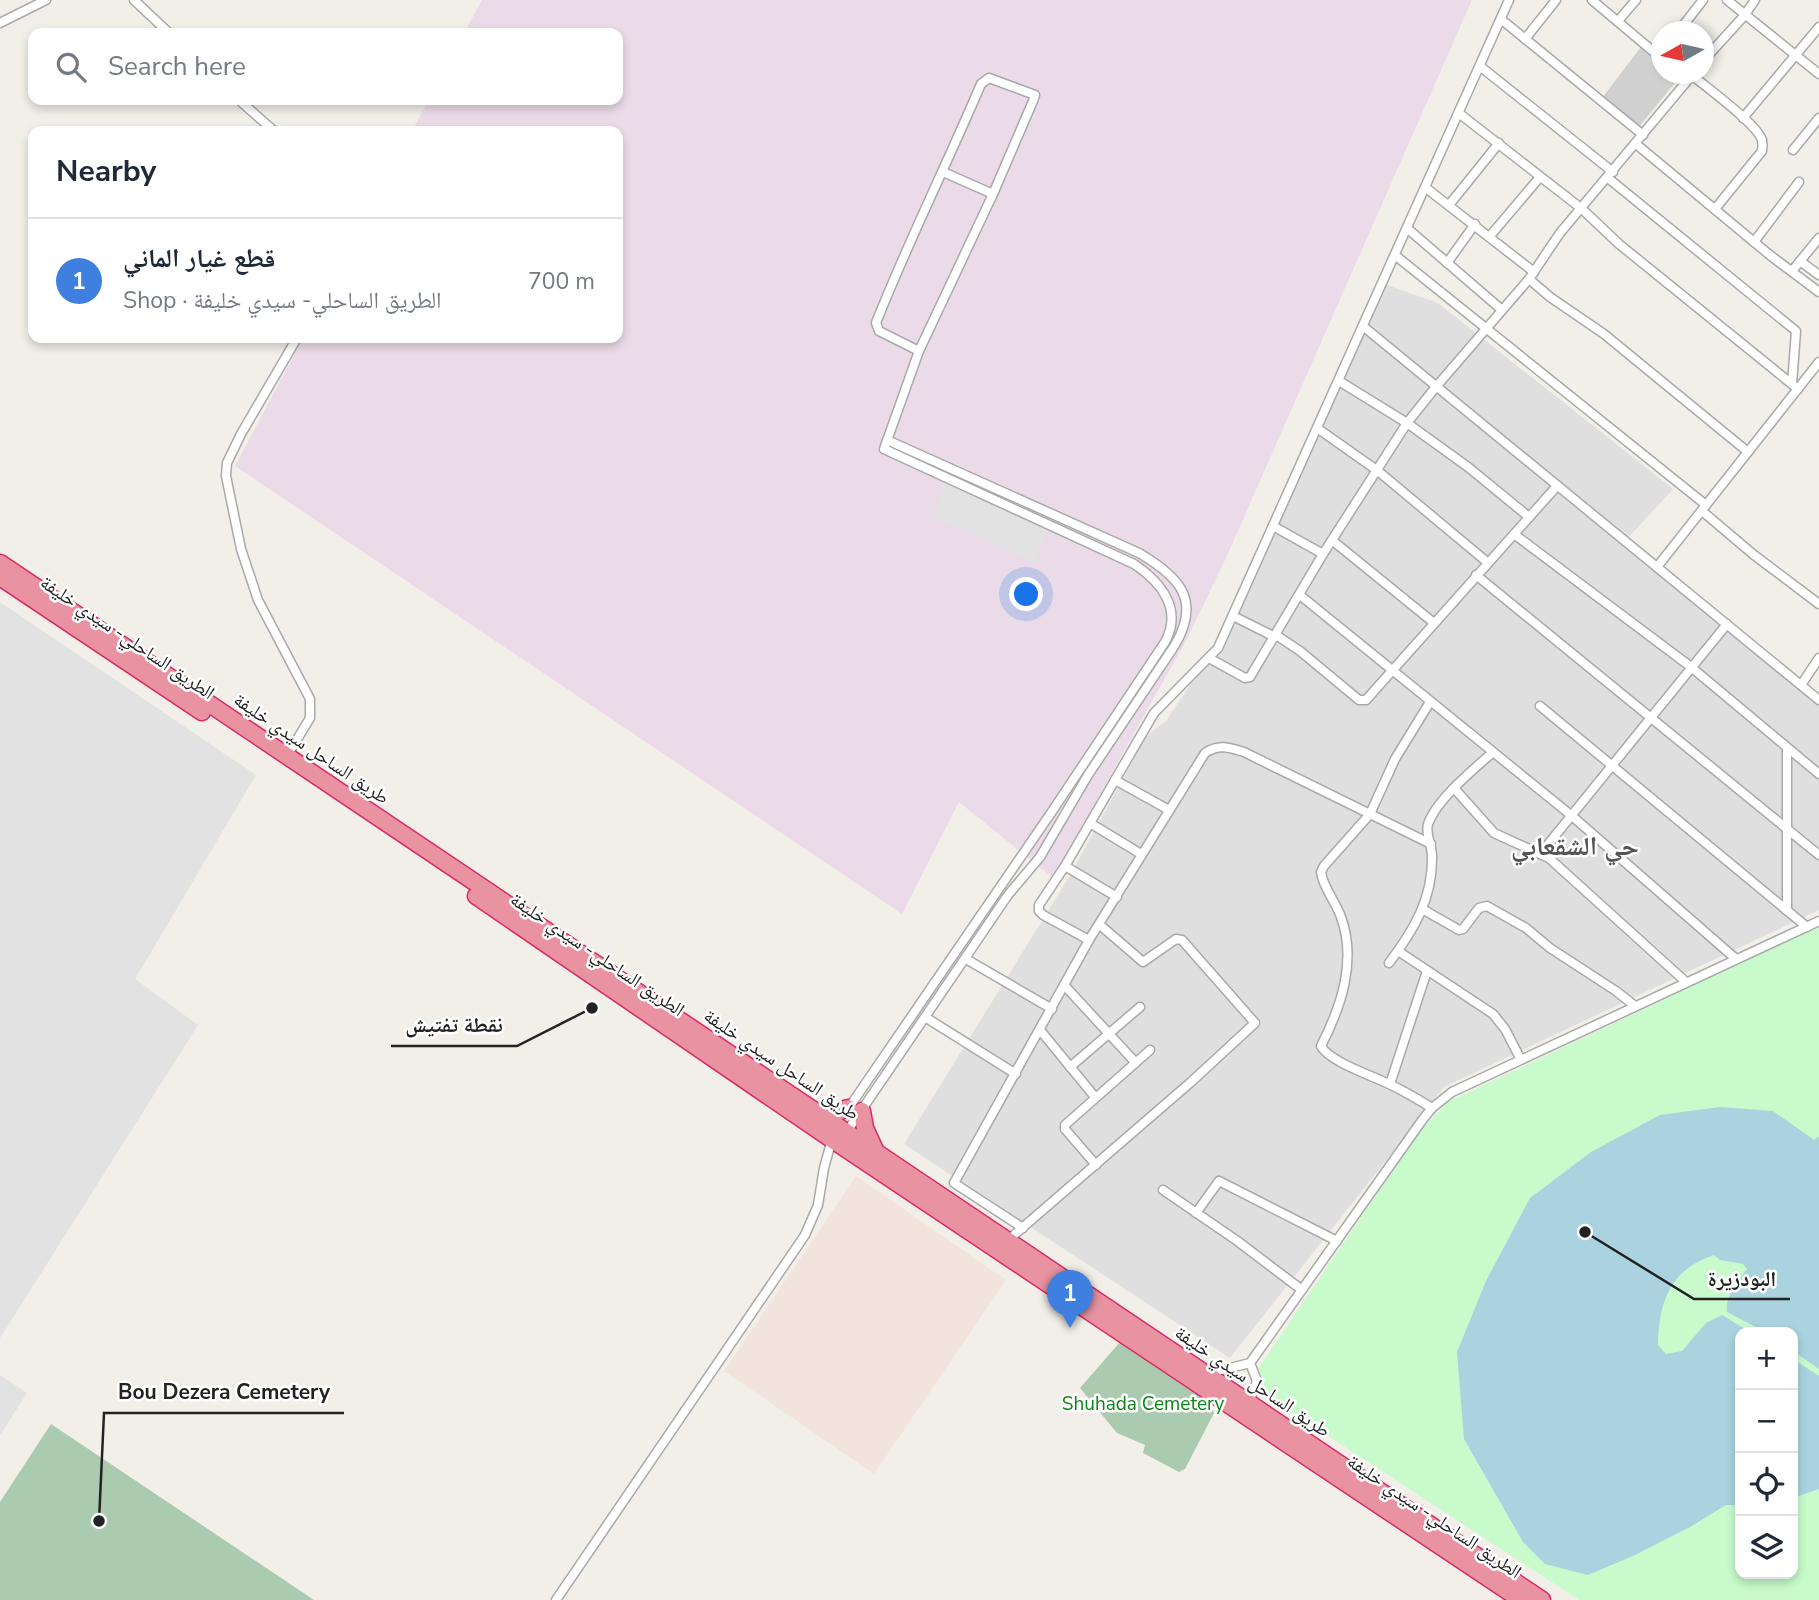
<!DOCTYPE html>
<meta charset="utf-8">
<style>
body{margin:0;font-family:"Nunito Sans","Noto Naskh Arabic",sans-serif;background:#f6f6f7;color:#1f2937}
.controls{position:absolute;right:21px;bottom:21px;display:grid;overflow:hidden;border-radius:14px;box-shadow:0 4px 10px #0003}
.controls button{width:63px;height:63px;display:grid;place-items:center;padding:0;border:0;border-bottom:2px solid #e0e1e3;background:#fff;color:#1f2937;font:35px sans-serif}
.compass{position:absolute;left:1651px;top:21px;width:63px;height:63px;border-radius:50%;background:#fff;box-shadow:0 4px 10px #0003;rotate:262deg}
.you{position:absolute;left:1027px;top:595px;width:24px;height:24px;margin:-18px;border:5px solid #fff;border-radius:50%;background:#1a73e8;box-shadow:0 0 0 10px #1a73e833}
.badge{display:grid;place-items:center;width:46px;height:46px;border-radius:50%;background:#2563eb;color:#fff;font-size:23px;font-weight:700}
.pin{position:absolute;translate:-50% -58px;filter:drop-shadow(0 2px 4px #0008)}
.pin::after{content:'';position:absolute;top:37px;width:24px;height:21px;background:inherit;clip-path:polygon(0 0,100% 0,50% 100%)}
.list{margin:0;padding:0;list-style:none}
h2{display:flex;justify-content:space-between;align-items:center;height:91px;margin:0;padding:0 28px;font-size:30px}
h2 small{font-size:23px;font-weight:400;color:#747a83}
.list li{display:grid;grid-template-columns:46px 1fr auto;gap:21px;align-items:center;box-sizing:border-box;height:126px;padding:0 28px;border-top:2px solid #e0e1e3}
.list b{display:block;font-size:26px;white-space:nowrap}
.list p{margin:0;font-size:23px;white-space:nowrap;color:#747a83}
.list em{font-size:23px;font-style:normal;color:#747a83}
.icon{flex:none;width:38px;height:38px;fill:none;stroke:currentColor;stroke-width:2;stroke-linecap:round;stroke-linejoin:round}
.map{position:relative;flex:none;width:1819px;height:1600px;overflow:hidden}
.search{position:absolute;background:#fff;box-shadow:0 4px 10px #0003;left:28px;top:28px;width:595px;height:77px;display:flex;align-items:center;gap:18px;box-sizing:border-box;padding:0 24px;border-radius:14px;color:#747a83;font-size:26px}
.panel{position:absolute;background:#fff;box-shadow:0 4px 10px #0003;left:28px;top:126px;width:595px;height:217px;border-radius:14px}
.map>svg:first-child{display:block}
.residential{fill:#e0dfdf}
.industrial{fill:#ebdbe8}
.religious{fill:#d0d0d0}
.military{fill:#f3e3dd}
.cemetery{fill:#aacbaf}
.park{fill:#c8facc;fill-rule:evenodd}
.parking{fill:#e2e2e2}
.water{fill:#aad3df}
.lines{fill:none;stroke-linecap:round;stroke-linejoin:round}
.street-casing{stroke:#a9a9a9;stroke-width:11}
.highway-casing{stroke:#dc2a67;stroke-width:19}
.street{stroke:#fff;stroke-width:8}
.highway{stroke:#e892a2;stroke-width:16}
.labels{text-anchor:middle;stroke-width:5;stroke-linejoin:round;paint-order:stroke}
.street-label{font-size:19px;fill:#222;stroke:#fff}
.park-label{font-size:19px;fill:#0c8416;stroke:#fff}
.district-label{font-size:26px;font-weight:bold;fill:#555;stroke:#fff}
.leader{fill:none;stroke:#222;stroke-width:2.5}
.callout-dot{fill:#222;stroke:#fff;stroke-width:2.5}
.callout-label{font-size:21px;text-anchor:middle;font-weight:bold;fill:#222;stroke:#fff;stroke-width:5;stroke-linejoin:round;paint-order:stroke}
</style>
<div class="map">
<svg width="1819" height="1600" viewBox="0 0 1819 1600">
<rect width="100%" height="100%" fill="#f2efe9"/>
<polygon class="residential" points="1379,282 1438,303 1673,489 1629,537 1677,576 1819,703 1819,910 1444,1087 1230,1358 904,1144 1066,882 1147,735 1166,721 1205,663 1278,510"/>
<polygon class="industrial" points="482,0 1472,0 1226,558 1187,639 1053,878 959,802 902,914 235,466 303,338 618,338 618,131 412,131 429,100 618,100 618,33 464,33"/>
<polygon class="religious" points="1641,47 1661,65 1661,74 1672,74 1678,79 1638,128 1602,98"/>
<polygon class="military" points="856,1176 1006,1280 874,1474 724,1371"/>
<g class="cemetery">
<polygon points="1120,1342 1210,1403 1214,1413 1185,1469 1179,1472 1143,1453 1145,1445 1117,1433 1080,1388"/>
<polygon points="51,1424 314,1600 0,1600 0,1502"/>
</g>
<path class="park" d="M1819 926V1600H1579L1269 1397 1258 1369 1419 1132 1448 1102ZM1740 1332H1793V1574H1740Z"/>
<g class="parking">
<polygon points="946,483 1048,528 1034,563 933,516"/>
<polygon points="0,602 256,775 135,979 198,1025 0,1338"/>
<polygon points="0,1375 27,1393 0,1435"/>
</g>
<g class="water">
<path d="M1720 1107 1773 1111 1814 1140 1819 1136V1369L1793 1351V1332H1765L1727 1312C1725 1295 1738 1282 1747 1269L1743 1264 1720 1260 1714 1255C1670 1270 1659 1301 1658 1345L1666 1354 1682 1351 1706 1323 1722 1315 1750 1332H1740V1505H1726L1690 1527 1633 1556 1588 1575 1545 1564 1523 1542 1464 1439 1457 1352 1486 1281 1530 1198 1591 1152 1660 1115Z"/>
<polygon points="1793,1359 1819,1376 1819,1489 1793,1498"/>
</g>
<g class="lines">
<g class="street-casing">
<g id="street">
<polyline points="134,0 169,33"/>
<polyline points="1592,0 1661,58"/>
<polyline points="1727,0 1819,74"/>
<polyline points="1502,20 1643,135"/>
<polyline points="1618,21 1636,0"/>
<polyline points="0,23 46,0"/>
<polyline points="1678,32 1703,0"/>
<polyline points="1525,39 1556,0"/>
<polyline points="1703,61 1744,16 1755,0"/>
<polyline points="1481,67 1613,172"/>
<path d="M1692 75C1707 88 1756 123 1762 140 1763 145 1763 146 1762 151L1715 209"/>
<polyline points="239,100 274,131"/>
<polyline points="1460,114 1582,209 1619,244 1798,389"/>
<polyline points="1743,118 1819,27"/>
<polyline points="1636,144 1771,256 1819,292"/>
<polyline points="1793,150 1819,118"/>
<polyline points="943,172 993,194"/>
<polyline points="1608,178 1796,331 1792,384"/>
<polyline points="1426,188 1534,272"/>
<polyline points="1449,205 1499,143"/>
<polyline points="1408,229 1502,310"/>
<polyline points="1490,236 1540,177"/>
<polyline points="1754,242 1799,182"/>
<polyline points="1396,256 1706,505"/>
<polyline points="1800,261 1819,275"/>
<polyline points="1447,263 1475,224"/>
<polyline points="1792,271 1819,238"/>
<polyline points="1529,279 1550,297 1604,334 1748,452"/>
<polyline points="1364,327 1819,700"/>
<polyline points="1339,381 1407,423 1468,467 1529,517"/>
<polyline points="1317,428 1378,471 1487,562"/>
<polyline points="1702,511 1754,555 1819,604"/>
<polyline points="1273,526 1323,554"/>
<polyline points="1514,534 1691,667 1819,774"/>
<polyline points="1333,541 1434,623"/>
<polyline points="1657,567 1819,362"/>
<polyline points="1476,575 1819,855"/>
<polyline points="1301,596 1572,816 1736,959"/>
<polyline points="1233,616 1275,637"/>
<polyline points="1276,635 1300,651 1359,700 1366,700 1557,486"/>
<polyline points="1209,658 1245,678 1250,677 1323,554 1407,423 1435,388 1529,279 1560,233 1693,74"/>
<polyline points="1801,685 1819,658"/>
<path d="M1430 702 1395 759 1370 814 1324 866 1321 872C1323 888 1336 902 1341 917 1357 961 1341 1007 1321 1046 1329 1062 1376 1077 1393 1086 1406 1092 1419 1100 1432 1108"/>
<polyline points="1540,706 1807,927"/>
<polyline points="287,756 310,718 310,699 258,600 241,549 226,476 227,463 241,434 297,338"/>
<polyline points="1115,780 1169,810"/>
<polyline points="1454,788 1494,833 1549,858 1686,982"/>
<polyline points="1090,823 1141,854"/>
<polyline points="1541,853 1727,624"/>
<polyline points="1065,866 1117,897"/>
<polyline points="1424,910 1459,930 1463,929 1479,908 1487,906 1526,928 1550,948 1616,991 1635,1006"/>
<polyline points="1787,910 1787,748"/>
<polyline points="1089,940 1043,915 1039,911 1039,905 1065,866 1154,713 1218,648 1509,0"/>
<polyline points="1398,951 1493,1014 1505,1029 1520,1058"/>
<polyline points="966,959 1052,1009"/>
<path d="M1389 963C1414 930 1433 898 1432 856 1432 845 1425 834 1428 824 1437 799 1473 770 1493 752"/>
<polyline points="1065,986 1135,1062"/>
<polyline points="925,1017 1016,1074"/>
<polyline points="1040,1030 1095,1097"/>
<polyline points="1070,1067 1140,1007"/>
<polyline points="1390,1084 1427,971"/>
<path d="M848 1109 1053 810 1165 642C1183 609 1161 582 1134 564L884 449 919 351 993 194 1033 101 1035 95 989 78 981 84C947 164 908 242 876 323L879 331 919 351"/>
<path d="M846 1133 1008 895 1040 857 1088 775 1175 645C1202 599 1178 576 1139 553L887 440"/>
<polyline points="1096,1165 1065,1129 1065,1125 1150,1050"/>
<polyline points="1163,1190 1236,1240 1302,1290"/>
<polyline points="1196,1213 1219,1181 1337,1241"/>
<path d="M1023 1228 954 1183 1089 940 1205 753C1218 744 1229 747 1244 752L1431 844"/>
<polyline points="1007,1241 1191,1082 1255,1023 1182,940 1176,939 1143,962 1100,925"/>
<polyline points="1207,1371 1222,1370 1250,1363 1423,1119 1432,1108 1452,1092 1819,921"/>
<polyline points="1249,1403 1257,1381 1250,1363"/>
<polyline points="556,1600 805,1235 818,1205 824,1168 832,1139"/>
</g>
</g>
<g class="highway-casing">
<g id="highway">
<polyline points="0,563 1542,1600"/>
<polyline points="0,577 202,712"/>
<polyline points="476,896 831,1139 1521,1600"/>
<polyline points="862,1111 865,1128 875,1150"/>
<polyline points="817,1112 837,1112 848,1108"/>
</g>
</g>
<use href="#street" class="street"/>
<use href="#highway" class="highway"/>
</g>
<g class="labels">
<g class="street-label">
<text transform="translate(128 637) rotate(34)" y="7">الطريق الساحلي- سيدي خليفة</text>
<text transform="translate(312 748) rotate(34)" y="7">طريق الساحل سيدي خليفة</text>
<text transform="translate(598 954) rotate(34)" y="7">الطريق الساحلي- سيدي خليفة</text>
<text transform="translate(782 1064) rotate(34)" y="7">طريق الساحل سيدي خليفة</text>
<text transform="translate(1253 1381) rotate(34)" y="7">طريق الساحل سيدي خليفة</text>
<text transform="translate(1435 1516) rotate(34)" y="7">الطريق الساحلي- سيدي خليفة</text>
</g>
<g class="park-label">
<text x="1143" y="1410">Shuhada Cemetery</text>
</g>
<g class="district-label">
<text x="1575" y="855">حي الشقعابي</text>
</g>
</g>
<path class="leader" d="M592 1008L517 1046H391M1585 1232L1694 1299H1790M99 1521L104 1413H344"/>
<g class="callout-dot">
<circle cx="592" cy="1008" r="7"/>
<circle cx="1585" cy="1232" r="7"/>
<circle cx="99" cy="1521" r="7"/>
</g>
<g class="callout-label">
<text x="454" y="1032">نقطة تفتيش</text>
<text x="1742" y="1286">البودزيرة</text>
<text x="224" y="1399">Bou Dezera Cemetery</text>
</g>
</svg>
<div class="controls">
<button>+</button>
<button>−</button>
<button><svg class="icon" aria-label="locate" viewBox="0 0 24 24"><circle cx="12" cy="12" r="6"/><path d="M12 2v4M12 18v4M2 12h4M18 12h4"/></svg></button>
<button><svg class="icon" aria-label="layers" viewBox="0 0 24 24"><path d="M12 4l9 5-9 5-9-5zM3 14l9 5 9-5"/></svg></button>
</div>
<svg class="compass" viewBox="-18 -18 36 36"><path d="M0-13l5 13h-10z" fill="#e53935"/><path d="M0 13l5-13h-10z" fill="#747a83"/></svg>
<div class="you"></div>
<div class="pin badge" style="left:1070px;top:1328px;background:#3f7fe0">1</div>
<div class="search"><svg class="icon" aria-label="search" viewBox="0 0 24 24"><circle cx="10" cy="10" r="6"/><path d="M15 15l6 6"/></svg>Search here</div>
<section class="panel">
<h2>Nearby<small></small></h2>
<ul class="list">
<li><span class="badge" style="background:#3f7fe0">1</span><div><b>قطع غيار الماني</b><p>Shop · الطريق الساحلي- سيدي خليفة</p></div><em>700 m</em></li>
</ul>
</section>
</div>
